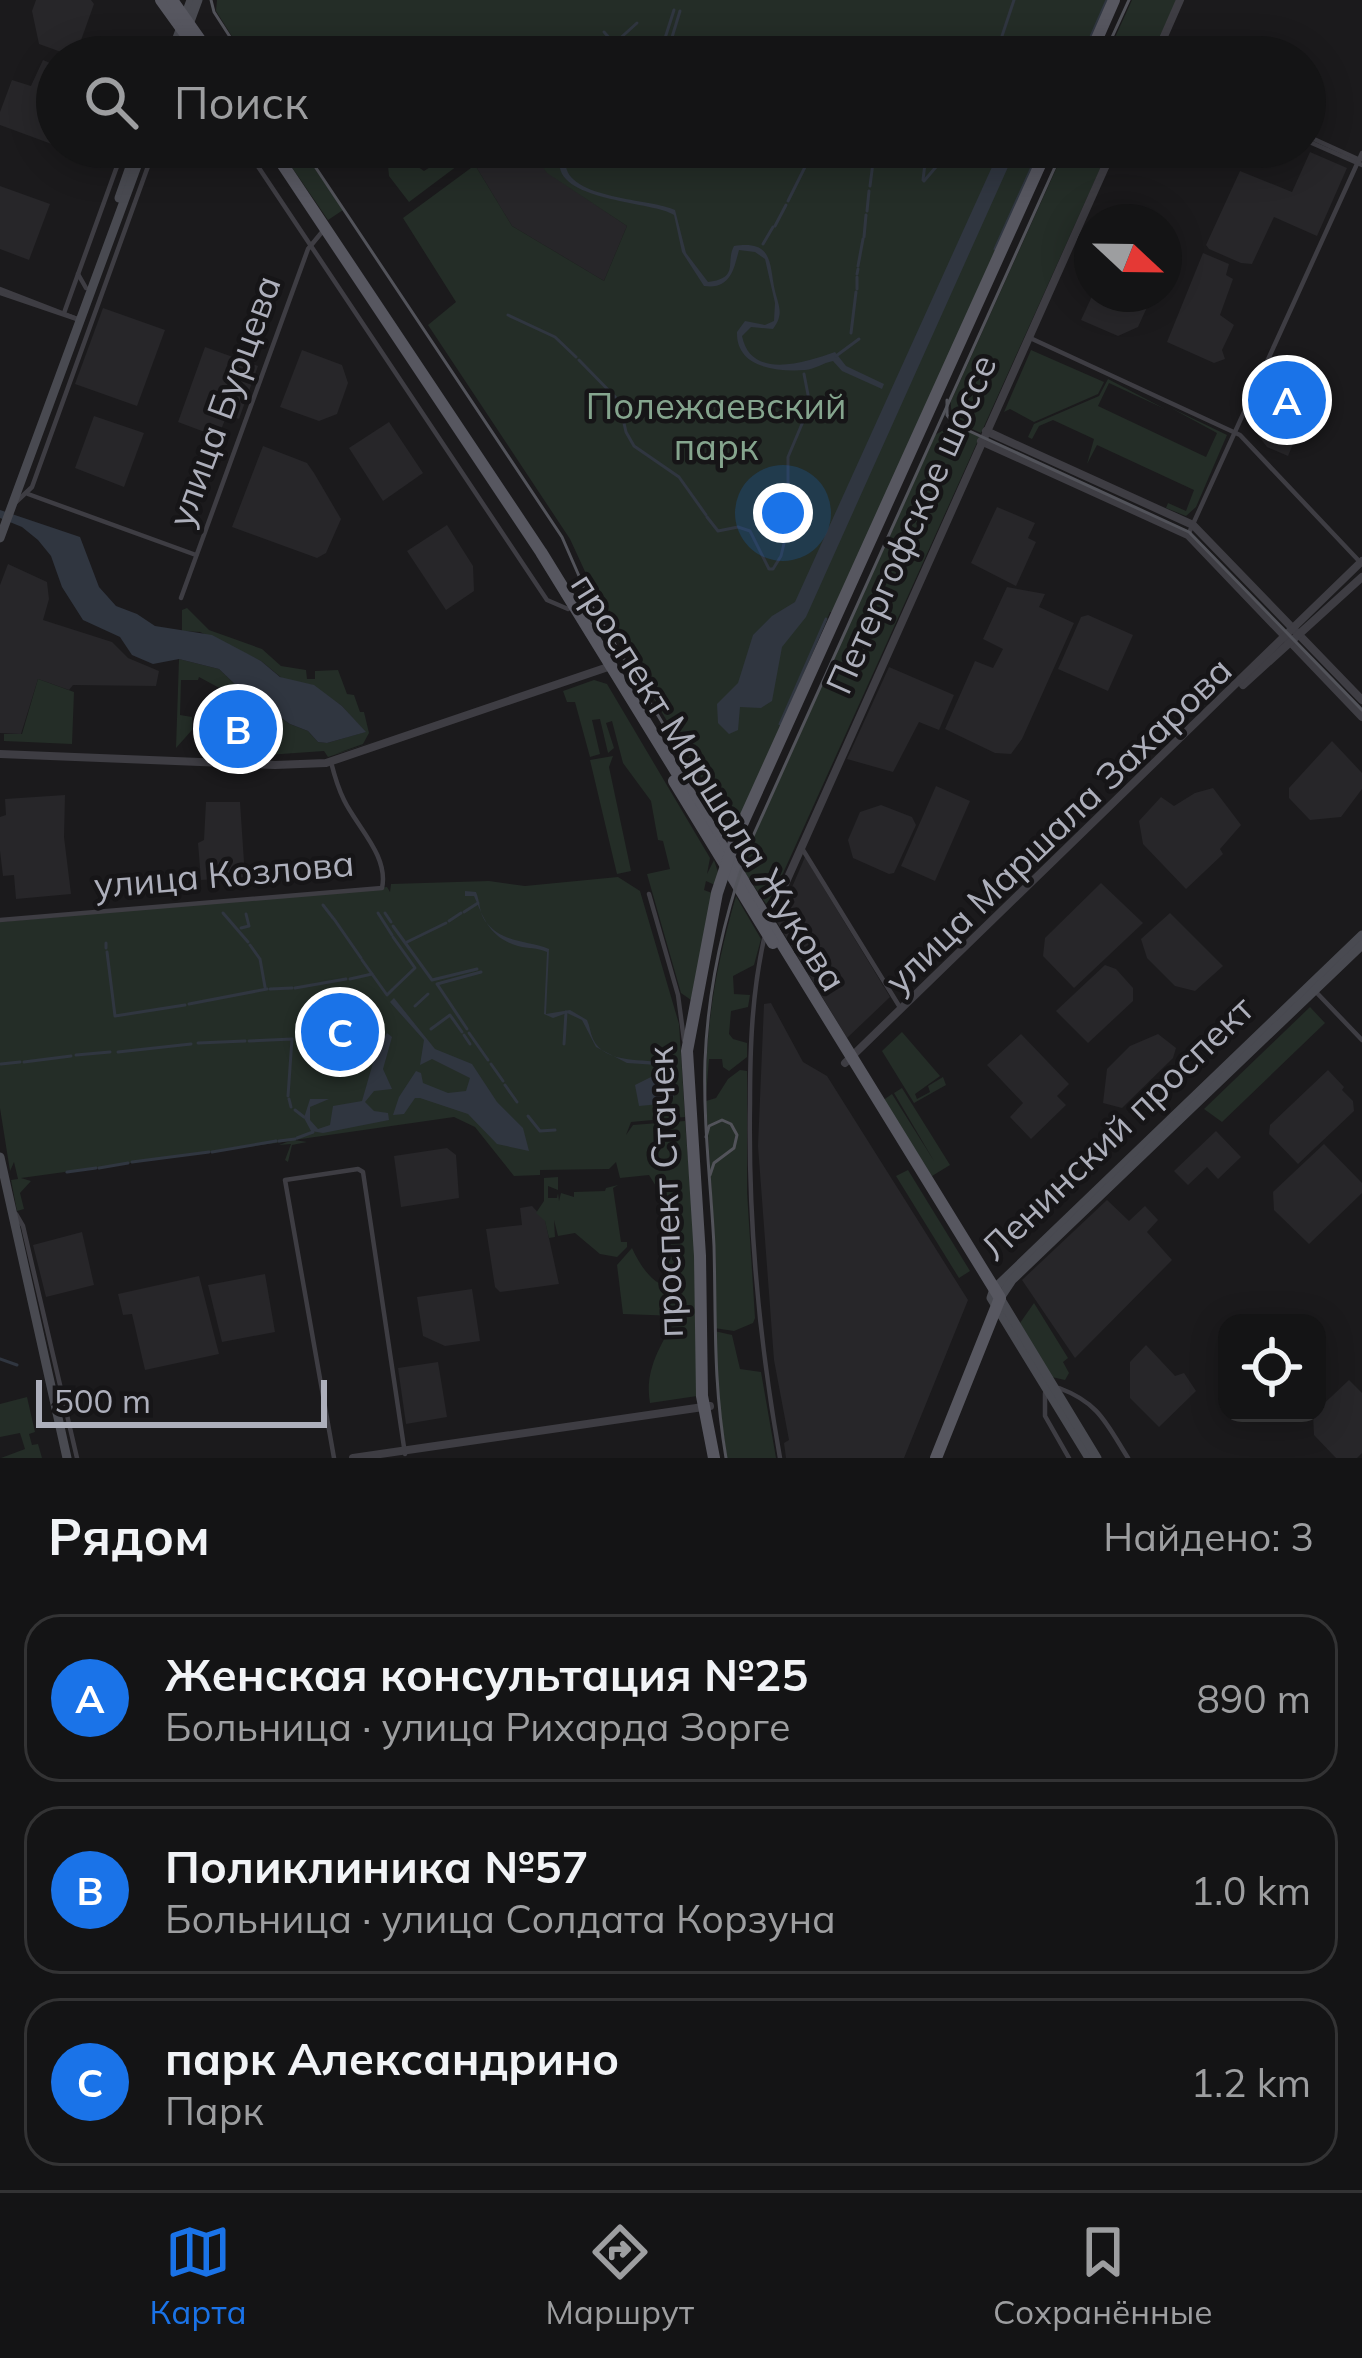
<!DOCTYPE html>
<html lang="ru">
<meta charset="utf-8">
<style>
body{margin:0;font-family:Mulish,sans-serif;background:#1d1d1e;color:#f1f3f6}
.controls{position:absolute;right:36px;bottom:36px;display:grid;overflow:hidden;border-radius:24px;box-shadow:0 6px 30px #0003}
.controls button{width:108px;height:108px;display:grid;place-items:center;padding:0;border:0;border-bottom:3px solid #333334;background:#141415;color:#f1f3f6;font:60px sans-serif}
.compass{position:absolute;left:1074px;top:204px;width:108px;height:108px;border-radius:50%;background:#141415;box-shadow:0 6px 30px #0003;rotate:112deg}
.scale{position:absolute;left:36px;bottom:30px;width:291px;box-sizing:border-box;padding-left:12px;border:6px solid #adafbb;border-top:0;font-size:33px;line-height:42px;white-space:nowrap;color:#adafbb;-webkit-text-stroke:9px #161517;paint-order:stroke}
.you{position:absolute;left:783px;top:513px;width:42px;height:42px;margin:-30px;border:9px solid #fff;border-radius:50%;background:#1a73e8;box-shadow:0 0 0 18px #1a73e833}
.badge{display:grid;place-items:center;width:78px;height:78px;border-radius:50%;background:#1a73e8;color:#fff;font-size:39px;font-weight:700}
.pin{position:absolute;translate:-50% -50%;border:6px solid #fff;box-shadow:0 3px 12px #0006}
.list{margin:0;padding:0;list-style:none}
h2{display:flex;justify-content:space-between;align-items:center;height:156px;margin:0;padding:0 48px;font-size:51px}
h2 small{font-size:39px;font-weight:400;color:#9d9ea0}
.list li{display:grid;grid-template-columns:78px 1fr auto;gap:36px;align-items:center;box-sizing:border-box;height:168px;margin:0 24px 24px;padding:0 24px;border:3px solid #333334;border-radius:36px}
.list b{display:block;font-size:45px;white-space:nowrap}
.list p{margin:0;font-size:39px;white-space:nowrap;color:#9d9ea0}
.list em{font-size:39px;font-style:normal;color:#9d9ea0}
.icon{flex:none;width:66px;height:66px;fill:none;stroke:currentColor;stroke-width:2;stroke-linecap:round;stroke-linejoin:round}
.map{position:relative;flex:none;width:1362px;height:1458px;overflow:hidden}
.search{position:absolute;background:#141415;box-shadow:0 6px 30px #0003;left:36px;right:36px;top:36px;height:132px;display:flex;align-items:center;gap:30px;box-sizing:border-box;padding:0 42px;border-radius:66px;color:#9d9ea0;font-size:45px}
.sheet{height:732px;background:#141415}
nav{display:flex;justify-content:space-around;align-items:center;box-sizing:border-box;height:168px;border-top:3px solid #333334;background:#141415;font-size:33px;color:#9d9ea0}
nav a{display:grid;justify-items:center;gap:6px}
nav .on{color:#1a73e8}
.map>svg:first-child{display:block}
.built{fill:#272629}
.green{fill:#242d27}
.water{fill:#303640}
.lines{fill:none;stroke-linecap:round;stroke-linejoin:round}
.stream{stroke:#303640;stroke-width:3}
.minor{stroke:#3e3d43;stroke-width:4.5}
.tertiary{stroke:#3e3d43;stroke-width:8}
.secondary{stroke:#494a51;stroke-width:9}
.primary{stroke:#575760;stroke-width:12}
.tram{stroke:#52535a;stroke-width:3}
.labels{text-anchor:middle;stroke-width:9;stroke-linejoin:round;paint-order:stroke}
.street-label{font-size:36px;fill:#adafbb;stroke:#161517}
.park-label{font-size:36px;fill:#85a58e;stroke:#161517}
</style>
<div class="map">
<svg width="1362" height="1458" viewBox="0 0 1362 1458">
<rect width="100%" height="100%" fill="#1b1a1c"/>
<g class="built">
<polygon points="36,0 91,0 94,4 75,57 39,44 32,11"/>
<polygon points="43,60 57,66 57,146 0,125 0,112 12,80 31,86"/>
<polygon points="480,147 545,147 535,156 547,172 627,226 604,281 512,226 475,165 475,150"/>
<polygon points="1310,152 1347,168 1317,236 1274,217 1252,264 1241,263 1209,249 1206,245 1240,171 1292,192"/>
<polygon points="0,186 50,204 29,260 0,249"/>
<polygon points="1203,253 1229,264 1226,275 1233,279 1220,315 1234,325 1222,350 1225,359 1214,363 1167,342"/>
<polygon points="1093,294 1153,294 1138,327 1118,336 1081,320"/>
<polygon points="103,308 165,330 137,406 75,384"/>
<polygon points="205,347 258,366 239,419 227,415 218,437 178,422"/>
<polygon points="302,350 342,365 348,383 337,414 319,421 280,407"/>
<polygon points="1263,400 1304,418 1288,456 1267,447 1251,426"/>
<polygon points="94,416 144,433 124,487 75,468"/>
<polygon points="389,422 423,473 383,501 349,448"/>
<polygon points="263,446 307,463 314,473 341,519 326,553 317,558 232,527"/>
<polygon points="997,507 1035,523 1028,538 1036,542 1016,586 971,563"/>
<polygon points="447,525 473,566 474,591 446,610 407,551"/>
<polygon points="8,564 47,582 49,599 43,620 112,642 128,658 159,671 156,686 73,685 69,690 38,679 21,734 0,733 0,585"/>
<polygon points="1007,587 1045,594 1039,607 1074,623 1022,739 1011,754 995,753 945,729 975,661 993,668 1003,649 983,639"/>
<polygon points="1088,615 1133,635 1108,691 1058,669 1081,617"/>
<polygon points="889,667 954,695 939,730 919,722 893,772 847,759"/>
<polygon points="1332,741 1362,773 1362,789 1341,817 1310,820 1289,798 1289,788"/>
<polygon points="936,786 970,801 935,881 901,866"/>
<polygon points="1213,788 1241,825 1220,849 1223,854 1186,889 1143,844 1139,821 1161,797 1174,806 1195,793"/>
<polygon points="65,795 64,837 71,894 16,899 14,875 3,876 0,851 0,817 6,815 5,799"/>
<polygon points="206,802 240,802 245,877 201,880 198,843 204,840"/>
<polygon points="881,805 912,817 916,825 894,873 889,874 853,858 848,840 860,812"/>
<polygon points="805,857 890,997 847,1038 777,922"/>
<polygon points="1101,883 1143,923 1074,988 1043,956 1045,938"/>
<polygon points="1170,913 1223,966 1195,991 1175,986 1147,958 1141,939"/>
<polygon points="1105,965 1116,969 1133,988 1133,1001 1088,1043 1056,1011"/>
<polygon points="771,1003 803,1062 827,1076 968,1300 904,1458 786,1458 784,1443 789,1440 774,1360 758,1146 764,1004"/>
<polygon points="1021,1034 1069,1084 1057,1096 1066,1105 1031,1139 1010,1117 1023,1103 987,1065"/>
<polygon points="1158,1034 1176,1048 1173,1058 1122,1108 1103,1103 1107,1069 1130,1046"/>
<polygon points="1328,1070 1344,1087 1342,1090 1353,1101 1354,1111 1298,1164 1269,1134 1270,1125"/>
<polygon points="1216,1131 1241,1157 1218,1179 1207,1167 1188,1185 1174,1171"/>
<polygon points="1324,1144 1362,1183 1362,1193 1309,1244 1274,1210 1273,1192"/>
<polygon points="447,1148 456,1155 459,1198 401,1207 394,1156"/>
<polygon points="1107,1200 1129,1221 1145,1206 1158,1220 1147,1232 1172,1260 1075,1358 1022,1280"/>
<polygon points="532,1206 545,1220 559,1284 500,1292 495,1287 486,1229 522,1225 520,1208"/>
<polygon points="82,1232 94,1285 46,1297 33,1245"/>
<polygon points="265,1274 275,1332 222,1342 208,1285"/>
<polygon points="199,1276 219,1354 145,1370 132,1314 123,1315 118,1294"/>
<polygon points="472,1289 480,1341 445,1346 423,1336 417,1297"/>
<polygon points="1146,1345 1175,1376 1184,1373 1196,1391 1159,1427 1130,1398 1130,1362"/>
<polygon points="438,1362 447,1417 406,1424 398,1368"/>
<polygon points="1349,1380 1362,1393 1362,1453 1357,1458 1336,1458 1314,1435 1313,1414"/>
</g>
<g class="green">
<polygon points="217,0 1110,0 1084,57 245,57 216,11"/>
<polygon points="1132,0 1177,0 1151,57 1106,57"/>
<polygon points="278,147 300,147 343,210 328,220"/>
<polygon points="386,147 409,147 408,160 424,171 435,164 447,149 463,150 465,160 409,202 389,176"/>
<polygon points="545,147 1044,147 834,613 830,612 737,829 713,797 612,630 570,539 428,325 456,302 403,218 475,165 512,226 604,281 627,226 547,173 535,156"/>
<path d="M1066 147H1110L981 433C965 425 949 422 951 401Z"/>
<polygon points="1031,350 1104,382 1098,394 1034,422 1010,409 1004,412"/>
<polygon points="1108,379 1165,409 1109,383 1098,406 1206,457 1217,433 1171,408 1227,435 1196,507 1186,516 1166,508 1168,503 1186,511 1194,490 1097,445 1087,464 1094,439 1053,420 1039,426 1032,439 1028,437 1034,424 1099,396"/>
<polygon points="952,425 980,436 771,900 766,904 742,868 753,838 935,435"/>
<polygon points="187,608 209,630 262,649 281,666 306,670 307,679 315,679 315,671 338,670 347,694 354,695 360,712 364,712 369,733 363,744 335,754 383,739 328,757 324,751 267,755 267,751 275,751 276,727 271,718 259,715 260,710 199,677 198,680 181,680 180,715 192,717 192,730 176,748 179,659 219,669 241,690 290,724 308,731 318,742 327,743 365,732 342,706 312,685 283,679 261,661 200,632 182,631 182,610"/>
<polygon points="38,679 74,692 72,744 4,741 4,734 22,734"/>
<polygon points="594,680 607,684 710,858 707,874 714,860 718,872 715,885 706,881 704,890 712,893 691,1000 681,993 647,874 670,869 663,841 658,840 651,801 623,763 612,721 606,723 614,748 608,753 600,719 592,720 600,754 590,757 575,702 567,702 563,691"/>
<polygon points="613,756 609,767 631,871 617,874 590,760"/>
<path d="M618 877 640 891 679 1024 685 1117 631 1122 626 1135 633 1125 685 1121 696 1260 697 1396 650 1403C644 1370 661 1345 677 1316L623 1314 617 1265 632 1248C642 1270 657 1291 683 1289V1284L669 1275 667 1270C676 1233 670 1207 649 1175L620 1178 616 1162 609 1169 540 1170V1175L514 1176 475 1127 454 1117 294 1140 307 1142 292 1145 288 1162 285 1160 291 1144 279 1145 290 1141 21 1178 31 1181 20 1193 24 1209 17 1211 11 1180 18 1179 14 1162 10 1171 0 1108V922L387 887 390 892 391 884 489 881 525 886Z"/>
<path d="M736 896 761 939 754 965 733 976 734 994 750 995 748 1007 731 1011 729 1034 733 1039 747 1043V1057L729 1071 723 1067 722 1059H709L706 1096C705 1025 717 962 736 896Z"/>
<polygon points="1310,1007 1325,1023 1222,1122 1204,1109"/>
<polygon points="902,1032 940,1076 915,1094 917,1099 930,1092 928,1086 943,1077 946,1085 914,1103 882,1051"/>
<polygon points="740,1070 747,1071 747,1192 755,1318 753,1323 734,1331 714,1328 716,1262 706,1101 716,1098 728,1079"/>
<polygon points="902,1088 950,1165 932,1176 882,1101 892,1094 934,1161 894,1093"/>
<polygon points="908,1170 970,1271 959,1278 896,1176"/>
<polygon points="558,1177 558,1190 548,1186 548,1198 557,1198 558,1193 559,1201 561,1193 574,1197 574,1192 605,1191 606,1188 618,1185 613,1188 621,1242 627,1242 627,1247 617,1257 600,1254 575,1233 558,1236 554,1220 555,1237 549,1238 545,1221 536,1213 544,1201 544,1178"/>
<polygon points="1034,1303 1068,1358 1063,1362 1069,1373 1065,1380 1052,1377 1020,1323"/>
<polygon points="714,1331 732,1335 740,1369 761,1372 776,1458 727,1458 716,1384"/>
<polygon points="27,1397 35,1432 29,1434 32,1445 38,1444 42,1458 1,1458 25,1449 20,1433 0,1437 0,1404"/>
</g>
<g class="water">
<path d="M565 147H570C543 200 650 197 675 210L686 253 708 282C740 278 725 263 734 246 774 240 769 264 775 291 779 307 784 314 773 329L751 327 742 336C751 381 806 362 835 352L846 366 884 384 882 389 842 371 833 361C823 363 815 369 805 370 777 372 736 368 737 332L745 321 765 325 774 321 775 303 765 259 755 252 739 250C734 268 731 290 704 286L682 252 674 215C653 200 533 202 565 147Z"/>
<polygon points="1001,147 1017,147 806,617 782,647 772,701 761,708 740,707 738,730 729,734 718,723 717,704 738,683 753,635 772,616 795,602"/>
<polygon points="0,510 80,537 99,587 116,606 137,614 155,626 212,635 261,661 280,677 314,685 342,706 366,732 327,743 318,742 308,731 290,724 241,690 219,669 179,659 153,664 132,655 120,637 83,620 62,587 51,556 38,540 22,527 0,518"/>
<path d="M465 891 476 892C480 901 479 912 485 921 503 944 527 940 549 949L546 1014 570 1010 587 1020C590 1026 590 1033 593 1039 606 1066 645 1057 667 1064L677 1088 671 1103 639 1106 635 1085 657 1074V1065L627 1063 596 1047 582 1020 567 1013 553 1018 544 1014 547 952C536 947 529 949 518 946 490 938 484 919 474 896H465Z"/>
<polygon points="394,998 435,1049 472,1064 497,1102 523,1128 529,1151 497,1144 468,1114 420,1098 415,1098 404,1114 393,1115 399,1097 416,1071 421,1073 423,1083 448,1093 466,1091 470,1078 432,1059 420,1065 424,1040 390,1002"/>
<polygon points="387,1033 392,1037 383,1069 392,1089 374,1091 365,1102 374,1111 388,1113 389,1120 323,1133 311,1131 304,1118 310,1099 329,1099 310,1107 310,1120 318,1129 330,1125 333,1106 362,1101 377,1049"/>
</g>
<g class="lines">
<g class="stream">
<polyline points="604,32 626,57"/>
<polyline points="616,42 637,23"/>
<polyline points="600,57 610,47 619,57"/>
<polyline points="659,57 674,10"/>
<polyline points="666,57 680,11"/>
<polyline points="990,57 997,41"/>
<polyline points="995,57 1014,0"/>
<polyline points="1082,57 1107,0"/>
<polyline points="923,180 927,147"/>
<polyline points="924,181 953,147"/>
<polyline points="870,186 875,147"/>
<polyline points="788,201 806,165"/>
<polyline points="867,211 869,191"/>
<polyline points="775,226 786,205"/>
<polyline points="864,237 866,215"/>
<polyline points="763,244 773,227"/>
<polyline points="995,249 1041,147"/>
<polyline points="858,266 863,239"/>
<polyline points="857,274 858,269"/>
<polyline points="857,289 857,277"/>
<polyline points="508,315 555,337 576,357"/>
<polyline points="851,333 856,292"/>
<polyline points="836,356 859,339"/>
<polyline points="579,360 619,401 626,432 634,446 679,477 706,515"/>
<polyline points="707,517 718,531 738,527 750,531 769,569 773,569 781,556 788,527 788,457 810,405 804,374"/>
<polyline points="780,724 826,619"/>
<polyline points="323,905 333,918"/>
<polyline points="464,912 478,903"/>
<polyline points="223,913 248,942"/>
<polyline points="378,913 392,935"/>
<polyline points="385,913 391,922"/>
<polyline points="334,919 361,958"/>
<polyline points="449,921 461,913"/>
<polyline points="393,926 432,980 477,969"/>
<polyline points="241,928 249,926 246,914"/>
<polyline points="393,937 415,968 394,988"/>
<polyline points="407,942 446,923"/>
<polyline points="106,943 106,948"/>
<polyline points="250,945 260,959 265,987"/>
<polyline points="107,952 115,1016 185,1005"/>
<polyline points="362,960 387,995 393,989"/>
<polyline points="350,979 372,974"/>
<polyline points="295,988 346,979"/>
<polyline points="270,989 292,988"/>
<polyline points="189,1004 267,989"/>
<polyline points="415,1006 428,994"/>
<polyline points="431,1029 450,1015 462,1032"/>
<polyline points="467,1029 437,984 481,972"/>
<polyline points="469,1033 488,1060"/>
<polyline points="464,1035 470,1044"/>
<polyline points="249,1041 292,1039 288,1096"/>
<polyline points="198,1043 245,1041"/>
<polyline points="564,1044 566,1012"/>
<polyline points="118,1052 191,1044"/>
<polyline points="76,1055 110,1052"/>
<polyline points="24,1062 71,1056"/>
<polyline points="1,1064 20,1062"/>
<polyline points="491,1064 503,1081"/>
<polyline points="505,1085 517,1102"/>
<polyline points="289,1099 291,1107"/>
<polyline points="295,1110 304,1117"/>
<polyline points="528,1116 540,1131 555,1130"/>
<polyline points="297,1138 313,1132"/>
<polyline points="279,1141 295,1139"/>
<polyline points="212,1152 276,1141"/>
<polyline points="132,1162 209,1152"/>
<polyline points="99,1168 128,1163"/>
<polyline points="67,1172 96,1168"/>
<polyline points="0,1359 17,1365"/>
</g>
<g class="minor">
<polyline points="1305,135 1360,160"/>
<polyline points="1305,140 1362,165"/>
<polyline points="245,147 547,600 568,609"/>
<polyline points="78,274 86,288"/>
<polyline points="0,289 80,320"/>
<polyline points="0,293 80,320"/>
<polyline points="64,313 124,147"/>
<polyline points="1028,337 1240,435 1360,562"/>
<polyline points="28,494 196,555"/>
<polyline points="16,502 32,487 155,147"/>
<polyline points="1188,535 1362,153"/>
<polyline points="181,598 308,249 322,232"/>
<polyline points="803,850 901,1009"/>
<polyline points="649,894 678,995 684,1040"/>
<path d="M0 920 382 888C389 856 357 827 344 800 338 788 334 774 331 762"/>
<path d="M764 939C752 993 750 1047 750 1103 748 1222 759 1340 780 1458"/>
<polyline points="1316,992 1362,1040"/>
<polyline points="16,1214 23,1226 77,1458"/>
<path d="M1059 1388C1099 1403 1106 1423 1128 1458"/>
<polyline points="1045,1393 1045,1416 1069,1458"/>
<polyline points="334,1458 285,1180 358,1169 363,1172 405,1454"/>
</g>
<g class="tertiary">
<polyline points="1155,57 1180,0"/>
<polyline points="986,431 1193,525 1362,700"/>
<polyline points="981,441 1188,535 1362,717"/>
<polyline points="1243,685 1362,577"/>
<polyline points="0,754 275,765 326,763 611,666"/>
<polyline points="769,920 1114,147"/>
<polyline points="845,1063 1362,561"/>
<polyline points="353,1458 710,1406"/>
</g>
<g class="secondary">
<polyline points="170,57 191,0"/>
<polyline points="177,57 198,0"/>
<polyline points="119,198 137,147"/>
<polyline points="0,538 144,147"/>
<polyline points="0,1157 67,1458"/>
<polyline points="1089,1458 991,1298 994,1289 1362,935"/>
<polyline points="1097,1458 1000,1298 1012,1280 1362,945"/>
</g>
<g class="primary">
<polyline points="161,0 202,57"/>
<polyline points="172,0 212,57"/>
<polyline points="1089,57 1114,0"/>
<polyline points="271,147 541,552 1000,1298 936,1458"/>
<polyline points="674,781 773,943"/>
<polyline points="714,1458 702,1396 700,1256 687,1051 717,893 734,842 1048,147"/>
</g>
<g class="tram">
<polyline points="211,0 214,12 243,57"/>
<polyline points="1103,57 1129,0"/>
<polyline points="302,147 562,537 593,608 737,846 740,864"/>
<polyline points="947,400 947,415 954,424 1189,532 1362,710"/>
<polyline points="706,1137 709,1126 722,1120 731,1124 737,1135 734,1148 714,1163 710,1175"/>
<path d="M726 1458C713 1381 716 1322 714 1246 711 1185 703 1123 705 1061 708 984 726 908 753 836L1064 147"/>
</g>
</g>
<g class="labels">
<g class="street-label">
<text transform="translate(224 401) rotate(-70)" y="13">улица Бурцева</text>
<text transform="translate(911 524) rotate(-66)" y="13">Петергофское шоссе</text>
<text transform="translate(709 782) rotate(58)" y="13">проспект Маршала Жукова</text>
<text transform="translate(1058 825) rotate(-44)" y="13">улица Маршала Захарова</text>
<text transform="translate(224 874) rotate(-5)" y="13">улица Козлова</text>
<text transform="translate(1117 1128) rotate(-44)" y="13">Ленинский проспект</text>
<text transform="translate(665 1192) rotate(-92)" y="13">проспект Стачек</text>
</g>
<g class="park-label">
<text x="716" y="419">Полежаевский<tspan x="716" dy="41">парк</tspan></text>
</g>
</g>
</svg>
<div class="controls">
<button><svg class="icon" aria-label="locate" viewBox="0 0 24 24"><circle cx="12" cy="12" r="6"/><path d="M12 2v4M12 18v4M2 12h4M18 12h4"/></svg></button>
</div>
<svg class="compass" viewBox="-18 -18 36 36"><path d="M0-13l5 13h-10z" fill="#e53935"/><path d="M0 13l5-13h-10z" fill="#9d9ea0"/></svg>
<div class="scale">500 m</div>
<div class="you"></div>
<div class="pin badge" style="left:1287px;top:400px">A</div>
<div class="pin badge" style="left:238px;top:729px">B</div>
<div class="pin badge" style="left:340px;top:1032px">C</div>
<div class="search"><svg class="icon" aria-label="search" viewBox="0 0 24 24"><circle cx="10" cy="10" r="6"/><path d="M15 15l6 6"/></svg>Поиск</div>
</div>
<section class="sheet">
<h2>Рядом<small>Найдено: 3</small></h2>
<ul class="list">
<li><span class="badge">A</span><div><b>Женская консультация №25</b><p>Больница · улица Рихарда Зорге</p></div><em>890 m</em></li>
<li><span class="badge">B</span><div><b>Поликлиника №57</b><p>Больница · улица Солдата Корзуна</p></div><em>1.0 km</em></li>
<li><span class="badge">C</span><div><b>парк Александрино</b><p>Парк</p></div><em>1.2 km</em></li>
</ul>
</section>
<nav>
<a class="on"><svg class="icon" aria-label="map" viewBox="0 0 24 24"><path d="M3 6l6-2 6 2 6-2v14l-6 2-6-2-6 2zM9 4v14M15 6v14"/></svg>Карта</a>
<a><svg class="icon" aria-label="directions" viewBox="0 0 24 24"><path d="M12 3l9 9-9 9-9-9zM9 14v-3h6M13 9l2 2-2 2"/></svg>Маршрут</a>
<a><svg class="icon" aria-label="saved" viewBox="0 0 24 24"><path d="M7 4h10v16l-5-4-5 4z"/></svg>Сохранённые</a>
</nav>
